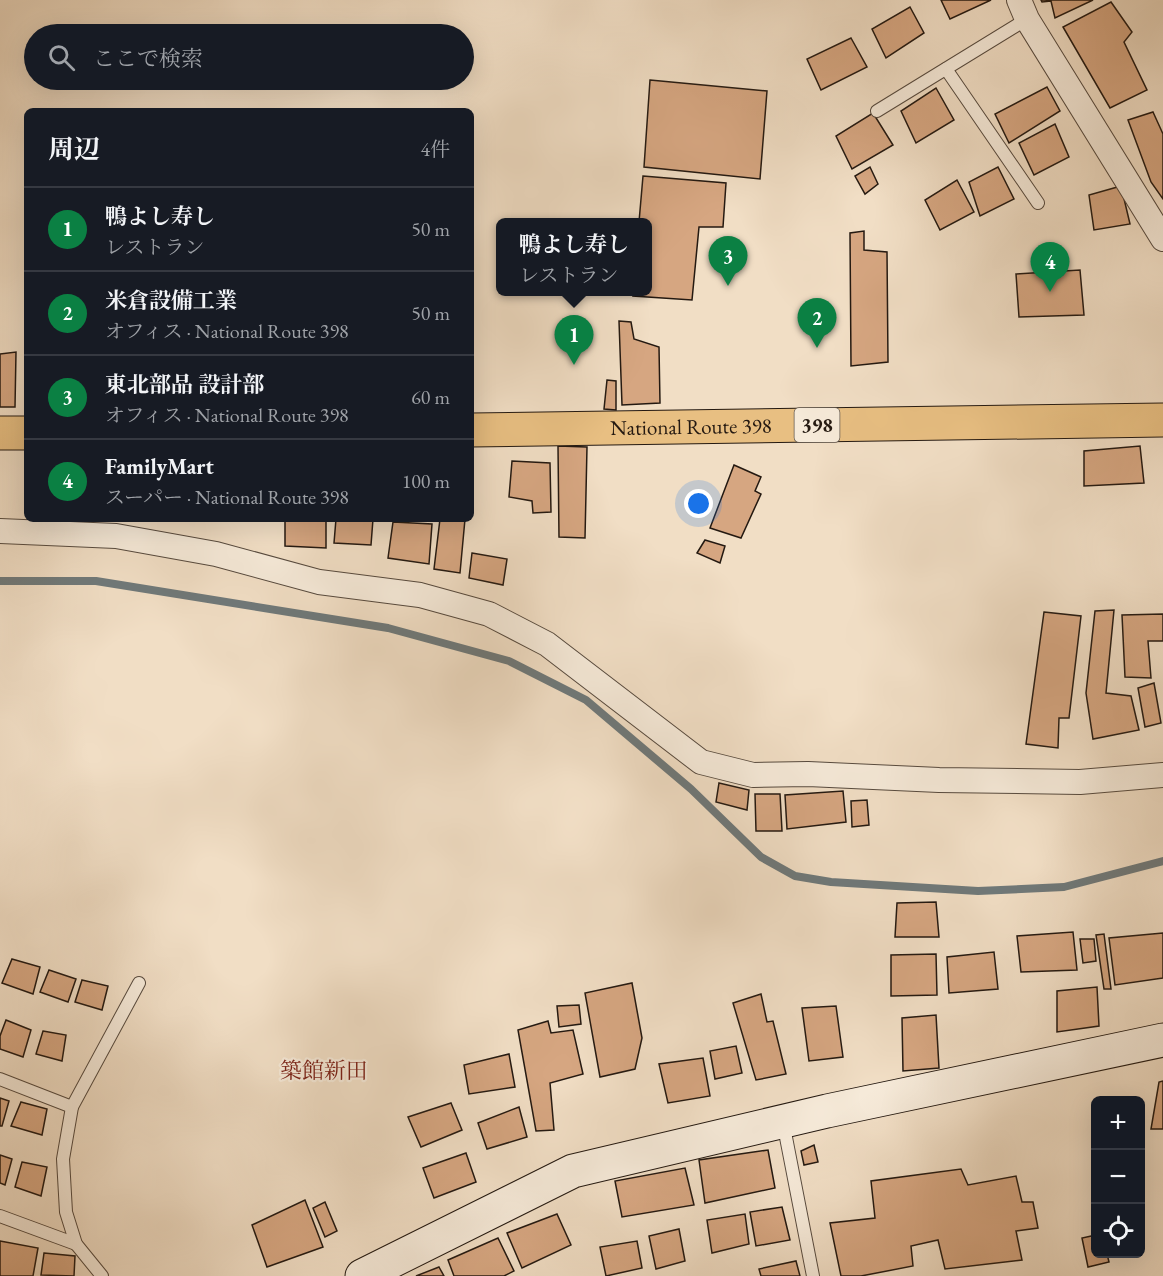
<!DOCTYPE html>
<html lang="ja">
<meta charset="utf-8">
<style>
body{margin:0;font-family:"EB Garamond","Noto Serif JP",serif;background:#20242c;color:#f1f3f6}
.controls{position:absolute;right:18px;bottom:18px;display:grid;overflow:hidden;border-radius:9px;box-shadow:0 6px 24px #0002}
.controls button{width:54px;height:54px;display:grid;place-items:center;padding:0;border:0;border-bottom:2px solid #363941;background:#171b24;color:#f1f3f6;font:30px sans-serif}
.you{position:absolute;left:699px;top:504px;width:21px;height:21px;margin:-15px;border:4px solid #fff;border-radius:50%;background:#1a73e8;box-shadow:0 0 0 9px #1a73e833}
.badge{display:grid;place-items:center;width:39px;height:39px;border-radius:50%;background:#0b8043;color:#fff;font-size:20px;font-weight:700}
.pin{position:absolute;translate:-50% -50px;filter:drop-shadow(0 2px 3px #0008)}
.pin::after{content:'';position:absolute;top:32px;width:21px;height:18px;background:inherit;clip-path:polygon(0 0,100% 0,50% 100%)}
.popup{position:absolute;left:496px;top:218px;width:156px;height:78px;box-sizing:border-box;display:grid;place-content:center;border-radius:9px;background:#171b24;filter:drop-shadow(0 2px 4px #0005);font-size:20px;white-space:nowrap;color:#9ea1a6}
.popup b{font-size:22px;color:#f1f3f6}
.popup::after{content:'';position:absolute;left:50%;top:100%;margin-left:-12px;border:12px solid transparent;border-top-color:#171b24}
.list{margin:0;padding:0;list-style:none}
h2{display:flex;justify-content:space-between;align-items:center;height:78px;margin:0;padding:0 24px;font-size:26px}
h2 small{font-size:20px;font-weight:400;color:#9ea1a6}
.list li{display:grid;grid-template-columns:39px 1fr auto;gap:18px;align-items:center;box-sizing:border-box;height:84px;padding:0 24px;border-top:2px solid #363941}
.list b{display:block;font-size:22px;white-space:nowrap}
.list p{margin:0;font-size:20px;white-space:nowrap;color:#9ea1a6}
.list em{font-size:20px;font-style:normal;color:#9ea1a6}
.icon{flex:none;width:33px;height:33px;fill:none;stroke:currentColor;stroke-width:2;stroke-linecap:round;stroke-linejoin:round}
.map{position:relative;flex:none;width:1163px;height:1276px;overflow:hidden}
.search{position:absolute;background:#171b24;box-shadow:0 6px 24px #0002;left:24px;top:24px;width:450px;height:66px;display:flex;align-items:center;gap:15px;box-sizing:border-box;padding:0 21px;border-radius:33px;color:#9ea1a6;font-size:22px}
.panel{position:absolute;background:#171b24;box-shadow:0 6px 24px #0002;left:24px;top:108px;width:450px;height:414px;border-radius:9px}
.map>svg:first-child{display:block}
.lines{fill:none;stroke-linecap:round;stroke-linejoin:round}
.stream{stroke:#6f797a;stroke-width:8}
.building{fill:#d6a681;stroke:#241911;stroke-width:1.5}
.lane-casing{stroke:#574a3e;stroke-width:14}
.street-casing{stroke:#574a3e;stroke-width:26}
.secondary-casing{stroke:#241911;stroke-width:35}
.highway-casing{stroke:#241911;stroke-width:35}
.lane{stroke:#f6ead9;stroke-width:12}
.street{stroke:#f6ead9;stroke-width:24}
.secondary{stroke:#f6ead9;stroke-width:33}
.highway{stroke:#e8bf82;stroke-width:33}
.labels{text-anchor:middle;stroke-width:4.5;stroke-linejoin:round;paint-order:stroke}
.shield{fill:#f6ead9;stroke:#63584d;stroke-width:1.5}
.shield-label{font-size:20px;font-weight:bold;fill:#241911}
.street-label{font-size:21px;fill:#241911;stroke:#f6ead9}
.neighbourhood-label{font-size:22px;fill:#7a1f14;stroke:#f6ead9}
</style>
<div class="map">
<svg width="1163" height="1276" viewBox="0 0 1163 1276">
<rect width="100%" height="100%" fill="#f1dec5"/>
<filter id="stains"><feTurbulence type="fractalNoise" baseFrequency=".00333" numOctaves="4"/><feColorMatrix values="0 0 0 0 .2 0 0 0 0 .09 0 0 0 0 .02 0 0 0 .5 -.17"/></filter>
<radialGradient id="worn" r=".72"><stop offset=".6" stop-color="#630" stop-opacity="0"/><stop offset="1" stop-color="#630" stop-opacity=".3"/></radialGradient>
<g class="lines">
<polyline class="stream" points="0,581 96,581 388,628 509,661 586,700 691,789 761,857 795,876 831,882 978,891 1064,887 1163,861"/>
</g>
<g class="building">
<polygon points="941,0 991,0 950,19"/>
<polygon points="1041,0 1093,0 1055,18 1051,1 1042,2"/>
<polygon points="1111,2 1132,32 1124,42 1147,90 1110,108 1063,27"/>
<polygon points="910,7 924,33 886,58 872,29"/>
<polygon points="851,38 867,67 821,90 807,59"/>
<polygon points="650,80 767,91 760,179 644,167"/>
<polygon points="1047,87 1060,111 1009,143 995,114"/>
<polygon points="936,88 954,120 916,143 901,111"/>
<polygon points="1153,112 1163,134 1163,199 1151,182 1128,120"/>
<polygon points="873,113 893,145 852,169 836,136"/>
<polygon points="1055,124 1069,157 1034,175 1019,143"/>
<polygon points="870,167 878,184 865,194 855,176"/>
<polygon points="998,167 1014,199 980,216 969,182"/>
<polygon points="643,176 726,183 723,227 699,227 692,300 633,296 634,292 648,292 648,222 639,222"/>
<polygon points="957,180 974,212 940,230 925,200"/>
<polygon points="1121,186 1130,224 1094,230 1089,195"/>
<polygon points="864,231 864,250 887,252 888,362 851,366 850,233"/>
<polygon points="1080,270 1084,315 1019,317 1016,274"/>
<polygon points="619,321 631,322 634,339 659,347 660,403 622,405"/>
<polygon points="16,352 15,407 0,407 0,354"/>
<polygon points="607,380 616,381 616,410 604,409"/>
<polygon points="558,446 587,447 585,538 559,537"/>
<polygon points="1140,446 1144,483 1084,486 1084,451"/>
<polygon points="512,461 550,463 551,512 533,513 532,501 509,497"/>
<polygon points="734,465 761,477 755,491 761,494 741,538 710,528"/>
<polygon points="285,519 326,519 326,548 285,546"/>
<polygon points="336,519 373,519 371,545 334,543"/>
<polygon points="440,519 465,519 460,573 434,569"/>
<polygon points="393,522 432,524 429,564 388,558"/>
<polygon points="705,540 725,546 720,563 697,553"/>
<polygon points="472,553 507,559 503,585 469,578"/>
<polygon points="1114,610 1106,693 1131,696 1139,730 1093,739 1086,693 1095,611"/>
<polygon points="1044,612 1081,616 1069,718 1059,718 1058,748 1026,744"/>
<polygon points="1163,614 1163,641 1148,641 1151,678 1125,677 1122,615"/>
<polygon points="1154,683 1161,723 1145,727 1138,688"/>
<polygon points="719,783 749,790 747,810 716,802"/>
<polygon points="843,791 846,822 787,829 785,795"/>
<polygon points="755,794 780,794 782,831 756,831"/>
<polygon points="867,800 869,825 852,827 851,801"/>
<polygon points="936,902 939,937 895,937 897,903"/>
<polygon points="1073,932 1077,970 1021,972 1017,936"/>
<polygon points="1163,933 1163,978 1115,985 1109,938"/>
<polygon points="1104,934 1111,989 1104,989 1096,935"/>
<polygon points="1080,939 1094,939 1096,961 1083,963"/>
<polygon points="994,952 998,989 949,993 947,957"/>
<polygon points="936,954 937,995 891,996 891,955"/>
<polygon points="12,959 40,967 33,994 2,983"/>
<polygon points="49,970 76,979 68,1002 40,992"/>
<polygon points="82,980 108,986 102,1010 75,1002"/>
<polygon points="632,983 642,1038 635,1069 600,1077 585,993"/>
<polygon points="1097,987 1099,1026 1057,1032 1057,991"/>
<polygon points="761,994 767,1022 773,1021 786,1074 756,1080 733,1003"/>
<polygon points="579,1005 581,1024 559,1027 557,1006"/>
<polygon points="836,1006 843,1057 809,1061 802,1008"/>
<polygon points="936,1015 939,1068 903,1071 902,1018"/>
<polygon points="6,1020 31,1030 23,1057 0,1049 0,1036"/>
<polygon points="548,1021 551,1033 573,1030 583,1074 550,1083 554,1130 536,1131 518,1030"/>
<polygon points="43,1031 66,1035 62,1061 36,1054"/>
<polygon points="736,1046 742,1073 715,1079 710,1051"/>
<polygon points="509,1054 515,1087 469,1094 464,1065"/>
<polygon points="703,1058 710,1096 668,1103 659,1064"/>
<polygon points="1163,1081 1163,1129 1151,1129 1159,1082"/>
<polygon points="0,1098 9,1101 2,1126 0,1126"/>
<polygon points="21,1102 47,1109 42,1135 11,1126"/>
<polygon points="451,1103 462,1130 421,1147 408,1117"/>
<polygon points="519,1107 527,1137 487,1149 478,1123"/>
<polygon points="814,1145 818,1162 804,1165 801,1151"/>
<polygon points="768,1150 775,1188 705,1203 699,1160"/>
<polygon points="466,1153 476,1182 434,1198 423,1168"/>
<polygon points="0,1155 12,1159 5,1185 0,1183"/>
<polygon points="22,1162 47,1167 41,1196 15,1187"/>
<polygon points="685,1168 694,1205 622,1217 615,1181"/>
<polygon points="961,1169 968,1185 1016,1176 1022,1202 1033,1202 1038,1228 1016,1231 1022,1260 945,1269 938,1240 911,1246 913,1266 861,1276 841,1276 830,1223 875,1218 871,1181"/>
<polygon points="305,1200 323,1247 267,1267 252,1225"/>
<polygon points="325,1202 337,1231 325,1237 313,1208"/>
<polygon points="782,1207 790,1240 756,1246 750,1212"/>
<polygon points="557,1214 571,1245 522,1268 507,1233"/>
<polygon points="745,1214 749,1244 712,1253 707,1220"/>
<polygon points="679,1229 685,1261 656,1269 649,1236"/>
<polygon points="1096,1235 1096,1254 1107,1254 1109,1262 1088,1267 1082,1238"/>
<polygon points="498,1238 514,1271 504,1276 454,1276 448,1260"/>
<polygon points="0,1241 38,1248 33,1276 0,1276"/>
<polygon points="637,1241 642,1268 606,1276 600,1247"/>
<polygon points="44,1253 75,1256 74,1276 41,1275"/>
<polygon points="796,1261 800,1276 761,1276 759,1269"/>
<polygon points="439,1267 444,1276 416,1276"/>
</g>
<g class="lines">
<g class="lane-casing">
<g id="lane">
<polyline points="946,69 1038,203"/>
<polyline points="877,111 1027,19"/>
<polyline points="0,1079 72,1107"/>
<polyline points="783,1122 813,1276"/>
<polyline points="0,1216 76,1244"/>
<polyline points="102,1276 76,1244 66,1212 63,1159 72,1107 139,983"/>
</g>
</g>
<g class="street-casing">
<g id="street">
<polyline points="1019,0 1027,19 1163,239"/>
<polyline points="0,531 116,536 216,554 319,582 420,595 489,614 547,644 701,762 753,775 808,774 939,780 1080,782 1163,775"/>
</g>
</g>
<g class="secondary-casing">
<polyline id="secondary" points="362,1276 573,1171 827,1111 1163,1040"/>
</g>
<g class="highway-casing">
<g id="highway">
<path id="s1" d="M471 430 1163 420"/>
<polyline points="0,433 27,433"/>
</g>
</g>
<use href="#lane" class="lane"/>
<use href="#street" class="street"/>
<use href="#secondary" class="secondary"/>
<use href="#highway" class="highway"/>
</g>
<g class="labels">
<rect class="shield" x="794.5" y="408" width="45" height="34" rx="4.5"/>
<g class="shield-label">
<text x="817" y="432">398</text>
</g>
<g class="street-label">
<text dy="7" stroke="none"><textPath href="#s1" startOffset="220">National Route 398</textPath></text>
</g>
<g class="neighbourhood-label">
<text x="324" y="1078">築館新田</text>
</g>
</g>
<rect width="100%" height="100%" filter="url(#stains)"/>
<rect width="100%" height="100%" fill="url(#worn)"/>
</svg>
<div class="controls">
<button>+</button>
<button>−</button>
<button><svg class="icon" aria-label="locate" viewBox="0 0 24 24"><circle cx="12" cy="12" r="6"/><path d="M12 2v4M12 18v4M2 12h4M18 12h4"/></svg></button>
</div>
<div class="you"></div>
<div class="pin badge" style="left:574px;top:365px">1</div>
<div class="popup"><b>鴨よし寿し</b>レストラン</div>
<div class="pin badge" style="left:817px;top:348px">2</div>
<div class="pin badge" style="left:728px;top:286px">3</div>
<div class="pin badge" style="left:1050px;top:292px">4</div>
<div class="search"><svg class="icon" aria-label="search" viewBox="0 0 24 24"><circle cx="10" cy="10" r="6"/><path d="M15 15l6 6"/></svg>ここで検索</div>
<section class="panel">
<h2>周辺<small>4件</small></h2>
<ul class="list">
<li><span class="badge">1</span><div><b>鴨よし寿し</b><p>レストラン</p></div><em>50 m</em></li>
<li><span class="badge">2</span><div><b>米倉設備工業</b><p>オフィス · National Route 398</p></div><em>50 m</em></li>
<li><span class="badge">3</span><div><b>東北部品 設計部</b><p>オフィス · National Route 398</p></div><em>60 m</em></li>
<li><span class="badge">4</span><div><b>FamilyMart</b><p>スーパー · National Route 398</p></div><em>100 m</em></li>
</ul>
</section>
</div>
